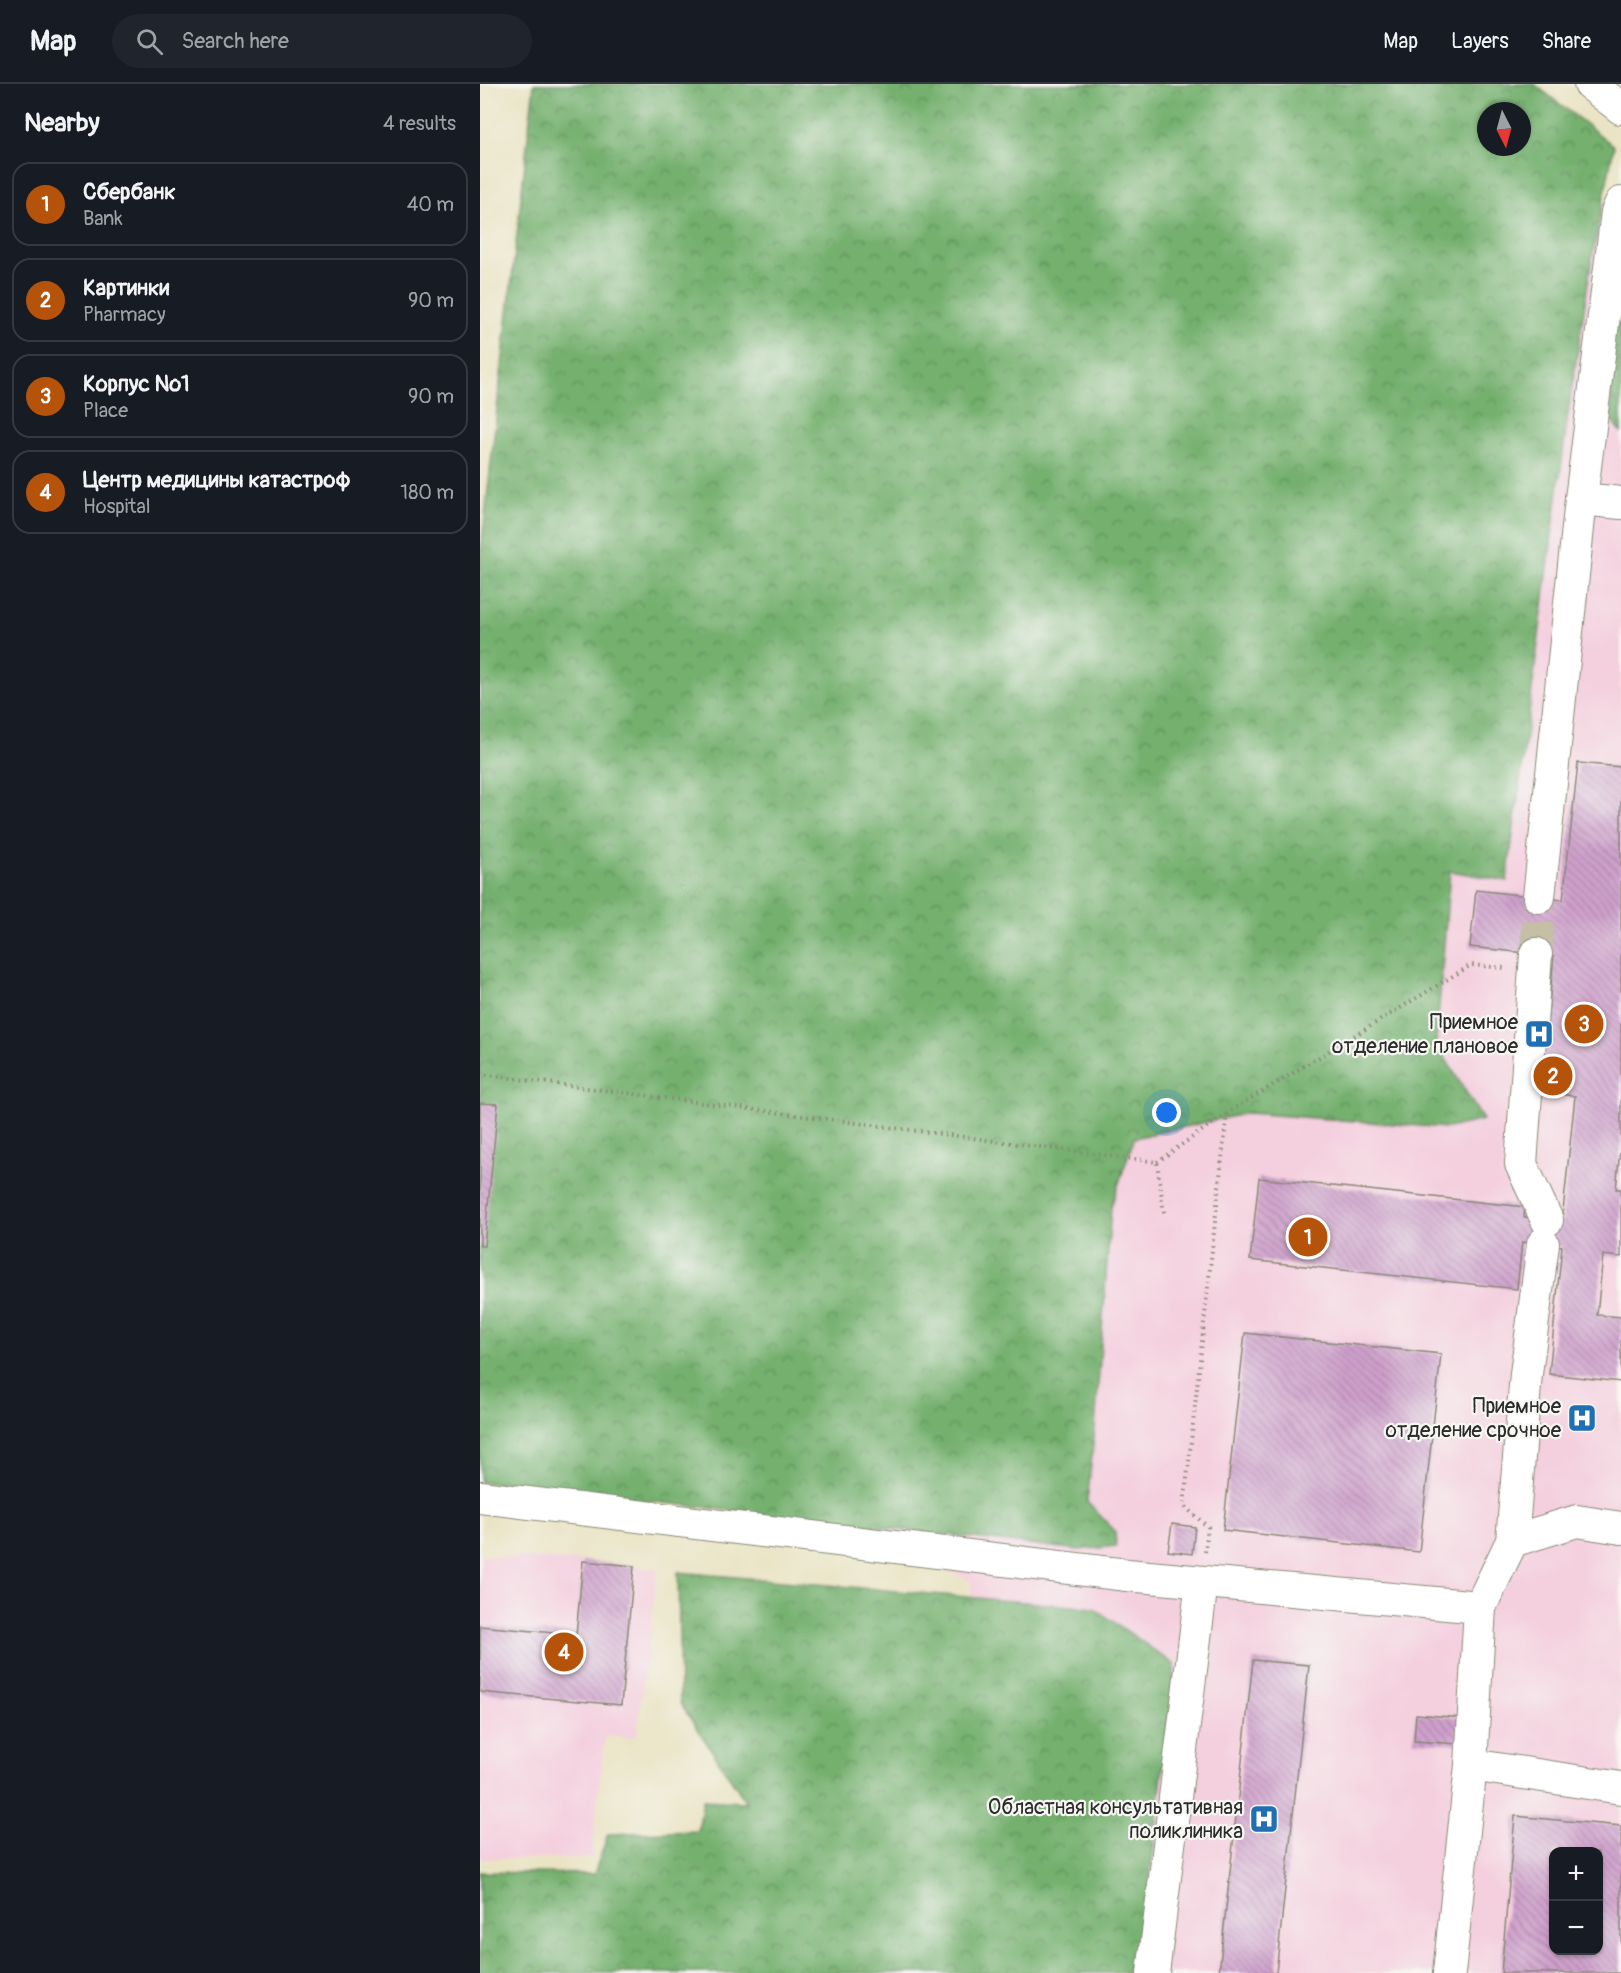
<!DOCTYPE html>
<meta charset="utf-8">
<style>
body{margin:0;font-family:Pangolin,sans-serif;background:#20242c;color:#f1f3f6}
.controls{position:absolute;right:18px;bottom:18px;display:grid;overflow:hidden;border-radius:12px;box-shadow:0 2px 4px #0004}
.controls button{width:54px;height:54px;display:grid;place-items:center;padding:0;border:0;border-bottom:2px solid #363941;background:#171b24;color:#f1f3f6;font:30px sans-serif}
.compass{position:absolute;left:997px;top:18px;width:54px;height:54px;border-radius:50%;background:#171b24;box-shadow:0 2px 4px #0004;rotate:174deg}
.you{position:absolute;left:687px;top:1029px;width:21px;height:21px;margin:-15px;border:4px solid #fff;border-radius:50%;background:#1a73e8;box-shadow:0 0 0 9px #1a73e833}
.badge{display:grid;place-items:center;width:39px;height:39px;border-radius:50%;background:#b45309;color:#fff;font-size:20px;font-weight:700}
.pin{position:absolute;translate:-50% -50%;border:3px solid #fff;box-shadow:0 2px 6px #0006}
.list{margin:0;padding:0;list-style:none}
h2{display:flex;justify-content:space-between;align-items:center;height:78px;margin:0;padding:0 24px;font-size:26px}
h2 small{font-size:20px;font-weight:400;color:#9ea1a6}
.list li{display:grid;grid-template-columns:39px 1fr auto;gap:18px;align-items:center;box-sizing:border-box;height:84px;margin:0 12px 12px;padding:0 12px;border:2px solid #363941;border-radius:18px}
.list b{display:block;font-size:22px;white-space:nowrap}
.list p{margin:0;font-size:20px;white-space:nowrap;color:#9ea1a6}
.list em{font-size:20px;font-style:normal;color:#9ea1a6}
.icon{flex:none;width:33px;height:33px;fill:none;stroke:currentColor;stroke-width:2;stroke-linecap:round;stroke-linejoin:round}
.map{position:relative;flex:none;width:1141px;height:1889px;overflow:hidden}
header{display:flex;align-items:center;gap:36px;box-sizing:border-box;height:84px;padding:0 30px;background:#171b24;border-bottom:2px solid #363941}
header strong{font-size:28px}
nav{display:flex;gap:33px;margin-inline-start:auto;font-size:21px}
.search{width:420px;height:54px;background:#20242c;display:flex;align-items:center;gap:15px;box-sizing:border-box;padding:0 21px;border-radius:33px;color:#9ea1a6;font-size:22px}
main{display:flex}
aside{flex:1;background:#171b24}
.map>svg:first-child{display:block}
.built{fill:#f4cfde;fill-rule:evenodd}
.forest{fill:url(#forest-crowns);stroke:#506e4c;stroke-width:1.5;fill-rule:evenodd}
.building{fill:url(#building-back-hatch);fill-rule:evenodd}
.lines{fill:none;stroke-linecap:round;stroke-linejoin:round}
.minor-tunnel{stroke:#c4bfa5;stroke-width:32;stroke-dasharray:32 16;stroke-linecap:butt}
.minor-casing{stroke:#8a8878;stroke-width:34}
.path{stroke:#8a8878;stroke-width:4;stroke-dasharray:1.5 4.5;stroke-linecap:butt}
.minor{stroke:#fff;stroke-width:32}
.labels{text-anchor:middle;stroke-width:4.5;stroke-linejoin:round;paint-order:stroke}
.poi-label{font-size:21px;fill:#2b2b2b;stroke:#f6f6f2;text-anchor:end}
</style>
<header>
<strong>Map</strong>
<div class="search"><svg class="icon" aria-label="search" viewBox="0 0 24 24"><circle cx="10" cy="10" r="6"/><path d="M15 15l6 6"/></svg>Search here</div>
<nav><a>Map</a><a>Layers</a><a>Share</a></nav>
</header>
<main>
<aside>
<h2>Nearby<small>4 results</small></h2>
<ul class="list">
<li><span class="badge">1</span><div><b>Сбербанк</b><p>Bank</p></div><em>40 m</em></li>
<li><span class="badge">2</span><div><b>Картинки</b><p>Pharmacy</p></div><em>90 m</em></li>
<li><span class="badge">3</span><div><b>Корпус №1</b><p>Place</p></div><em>90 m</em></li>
<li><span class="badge">4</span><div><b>Центр медицины катастроф</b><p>Hospital</p></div><em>180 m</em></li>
</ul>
</aside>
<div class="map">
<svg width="1141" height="1889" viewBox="0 0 1141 1889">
<defs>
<pattern id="forest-crowns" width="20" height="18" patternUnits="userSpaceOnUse" patternTransform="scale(1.5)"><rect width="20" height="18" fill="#74b06e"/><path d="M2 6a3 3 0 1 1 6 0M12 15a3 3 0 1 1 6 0" fill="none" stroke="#5f8f5b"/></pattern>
<pattern id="building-back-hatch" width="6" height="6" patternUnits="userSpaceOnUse" patternTransform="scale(1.5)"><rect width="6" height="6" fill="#cfa0cc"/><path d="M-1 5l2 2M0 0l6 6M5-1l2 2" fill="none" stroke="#a883a6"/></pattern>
</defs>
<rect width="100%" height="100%" fill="#f6f6f2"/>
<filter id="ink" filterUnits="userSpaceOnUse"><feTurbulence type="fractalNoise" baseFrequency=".0167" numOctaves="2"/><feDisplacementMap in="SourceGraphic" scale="12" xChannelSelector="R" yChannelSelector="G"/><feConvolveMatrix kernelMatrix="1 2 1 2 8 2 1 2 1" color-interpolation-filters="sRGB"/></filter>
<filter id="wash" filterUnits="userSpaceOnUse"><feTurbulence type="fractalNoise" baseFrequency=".008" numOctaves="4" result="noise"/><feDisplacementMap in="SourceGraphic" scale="24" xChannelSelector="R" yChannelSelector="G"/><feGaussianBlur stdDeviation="1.35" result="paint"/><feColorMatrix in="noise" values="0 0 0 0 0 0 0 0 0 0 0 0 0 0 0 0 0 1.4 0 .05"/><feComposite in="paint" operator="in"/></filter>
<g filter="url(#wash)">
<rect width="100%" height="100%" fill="#eae4c4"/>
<g class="built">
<path d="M1006 27V63H1042V51L1141 131V1889H461L492 1497 37 1315ZM1074 1768H1118V1866H1074Z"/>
<polygon points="0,1472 103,1477 178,1485 156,1653 125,1652 111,1774 0,1775"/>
</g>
<g class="forest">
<path d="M54 0H1054L1134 62 1112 174 1088 330 1027 797 970 787 956 959 1003 1036 968 1044 768 1029 654 1054 631 1123 615 1344 607 1418 635 1447 636 1462 599 1466 0 1398V475ZM1006 27H1042V63H1006Z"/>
<polygon points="1141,198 1141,348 1131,337 1130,236"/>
<polygon points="198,1488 614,1524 695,1581 659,1889 0,1889 0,1788 114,1790 128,1750 218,1747 223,1716 266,1718 200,1619"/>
</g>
<g id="blocks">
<g class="building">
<polygon points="1098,679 1141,683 1141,1057 1136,1105 1141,1105 1141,1173 1123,1171 1117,1231 1141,1233 1141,1298 1069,1290 1082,1162 1042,1158 1037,1205 770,1176 779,1094 1045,1123 1044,1133 1082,1137 1095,1012 1060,1008 1074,872 990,863 996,806 1083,816"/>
<polygon points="0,1019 18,1020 4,1162 0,1162"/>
<polygon points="765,1249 961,1270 939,1468 743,1446"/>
<polygon points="692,1440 715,1443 712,1470 688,1467"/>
<polygon points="103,1477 154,1482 141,1621 0,1608 0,1542 96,1551"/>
<polygon points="773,1576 829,1581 796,1889 739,1889"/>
<polygon points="936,1630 982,1634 980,1660 934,1657"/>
<path d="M1035 1732 1141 1742V1889H1021ZM1074 1768H1118V1866H1074Z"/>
</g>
</g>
</g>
<g filter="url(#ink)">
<use href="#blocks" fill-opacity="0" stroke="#8a8878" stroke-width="1.5"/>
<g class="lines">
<polyline class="minor-tunnel" points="1056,870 1059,813"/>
<g class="minor-casing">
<g id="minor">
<polyline points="1110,0 1141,24"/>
<polyline points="1101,415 1141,419"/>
<polyline points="1059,813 1101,415 1137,128 1141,119"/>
<polyline points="1056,870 1041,1080 1067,1136"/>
<polyline points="0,1413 647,1491 1000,1523 991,1681 969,1889"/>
<polyline points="1032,1457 1097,1437 1141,1444"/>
<polyline points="1000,1523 1032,1457 1046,1290 1063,1160"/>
<polyline points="991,1681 1141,1704"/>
<polyline points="673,1889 722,1498"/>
</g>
</g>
<g class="path">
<polyline points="0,990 677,1078 684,1129"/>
<polyline points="677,1078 747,1029 991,881 1024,884"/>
<polyline points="725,1468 728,1443 704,1422 747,1029"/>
</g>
<use href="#minor" class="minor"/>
</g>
</g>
<defs>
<g id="hospital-square" transform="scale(1.5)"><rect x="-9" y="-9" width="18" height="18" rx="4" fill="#1f6fb2" stroke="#f6f6f2"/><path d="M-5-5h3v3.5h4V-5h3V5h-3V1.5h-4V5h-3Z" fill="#fff"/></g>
</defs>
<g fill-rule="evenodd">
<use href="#hospital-square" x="1059" y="950"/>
<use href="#hospital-square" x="1102" y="1334"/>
<use href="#hospital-square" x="784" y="1735"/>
</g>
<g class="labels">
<g class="poi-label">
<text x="1038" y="945">Приемное<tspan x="1038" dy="24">отделение плановое</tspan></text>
<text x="1081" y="1329">Приемное<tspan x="1081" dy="24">отделение срочное</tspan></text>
<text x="763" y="1730">Областная консультативная<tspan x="763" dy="24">поликлиника</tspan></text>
</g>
</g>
</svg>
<div class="controls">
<button>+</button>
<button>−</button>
</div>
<svg class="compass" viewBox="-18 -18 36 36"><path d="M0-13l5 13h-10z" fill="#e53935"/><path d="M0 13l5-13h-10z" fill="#9ea1a6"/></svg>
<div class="you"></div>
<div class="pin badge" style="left:828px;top:1153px">1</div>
<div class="pin badge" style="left:1073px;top:992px">2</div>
<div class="pin badge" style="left:1104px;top:940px">3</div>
<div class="pin badge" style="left:84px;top:1568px">4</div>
</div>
</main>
